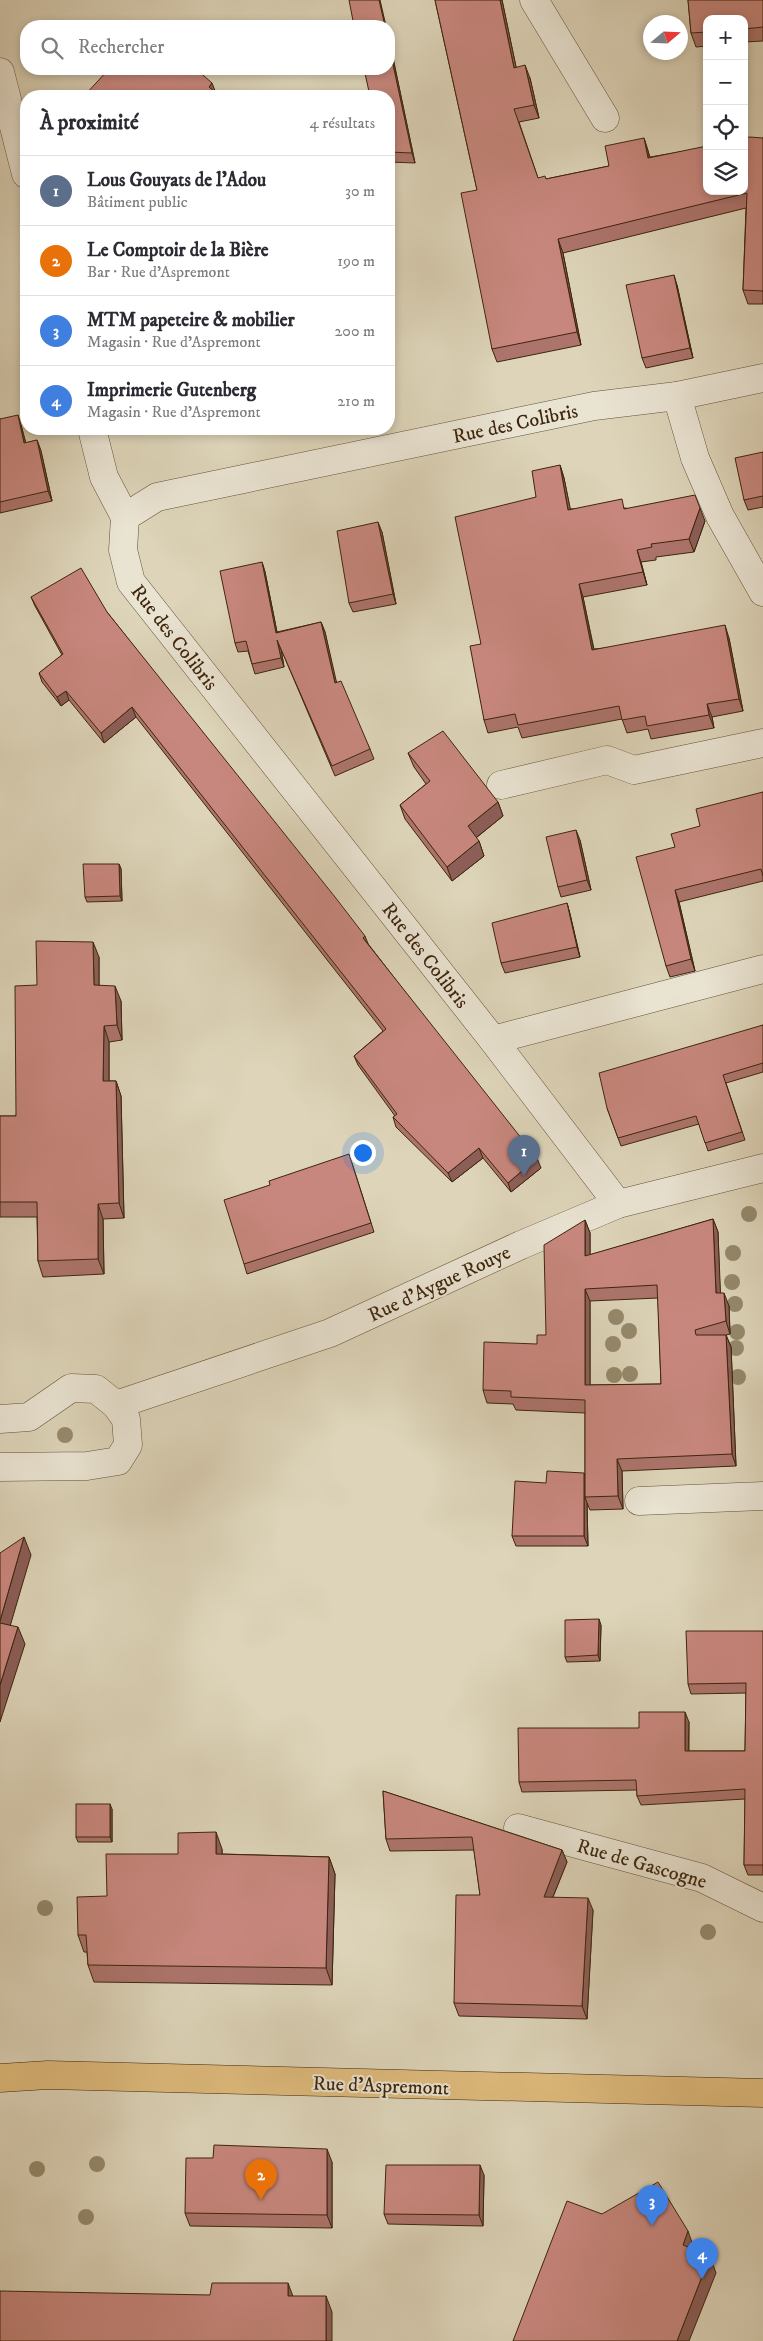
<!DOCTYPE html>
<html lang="fr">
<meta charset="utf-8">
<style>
body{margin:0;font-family:"IM FELL DW Pica",serif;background:#f7f7f7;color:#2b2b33}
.controls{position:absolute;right:15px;top:15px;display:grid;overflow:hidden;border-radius:10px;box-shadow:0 2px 8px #0003}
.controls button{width:45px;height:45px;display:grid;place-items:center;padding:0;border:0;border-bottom:1px solid #e1e1e2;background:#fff;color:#2b2b33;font:25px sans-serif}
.compass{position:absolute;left:643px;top:15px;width:45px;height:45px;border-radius:50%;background:#fff;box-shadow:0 2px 8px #0003;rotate:71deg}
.you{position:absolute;left:362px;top:1152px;width:18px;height:18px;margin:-12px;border:4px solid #fff;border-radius:50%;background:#1a73e8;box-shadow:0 0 0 8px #1a73e833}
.badge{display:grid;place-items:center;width:32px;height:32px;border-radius:50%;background:#b45309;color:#fff;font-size:16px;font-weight:700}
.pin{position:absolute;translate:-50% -41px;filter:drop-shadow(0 1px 2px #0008)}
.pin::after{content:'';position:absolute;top:26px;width:18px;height:15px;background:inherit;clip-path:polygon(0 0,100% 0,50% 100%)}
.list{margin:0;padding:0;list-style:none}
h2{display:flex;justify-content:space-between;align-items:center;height:65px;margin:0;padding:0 20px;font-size:21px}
h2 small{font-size:16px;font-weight:400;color:#7c7c81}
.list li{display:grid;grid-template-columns:32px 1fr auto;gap:15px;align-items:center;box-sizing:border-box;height:70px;padding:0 20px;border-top:1px solid #e1e1e2}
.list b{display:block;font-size:19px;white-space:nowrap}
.list p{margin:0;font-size:16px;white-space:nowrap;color:#7c7c81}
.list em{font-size:16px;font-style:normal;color:#7c7c81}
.icon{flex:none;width:28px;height:28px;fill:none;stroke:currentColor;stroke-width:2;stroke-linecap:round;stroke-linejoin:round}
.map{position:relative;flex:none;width:763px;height:2341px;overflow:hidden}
.search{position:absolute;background:#fff;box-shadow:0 2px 8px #0003;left:20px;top:20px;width:375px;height:55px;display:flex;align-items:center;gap:12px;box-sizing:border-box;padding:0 18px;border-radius:20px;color:#7c7c81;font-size:19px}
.panel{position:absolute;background:#fff;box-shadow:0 2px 8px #0003;left:20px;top:90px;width:375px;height:345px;border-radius:20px}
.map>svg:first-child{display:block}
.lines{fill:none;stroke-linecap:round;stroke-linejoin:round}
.minor-casing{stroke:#655137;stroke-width:29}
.major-casing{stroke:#3d250c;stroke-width:29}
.minor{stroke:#e9e3d2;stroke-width:28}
.major{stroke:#deba7c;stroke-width:28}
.tree{fill:#95896b}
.wall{fill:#ac746c;stroke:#3d250c;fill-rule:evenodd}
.shaded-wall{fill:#8c5e58;stroke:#3d250c}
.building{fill:#c8877e;stroke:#3d250c;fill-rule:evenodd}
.labels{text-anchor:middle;stroke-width:4;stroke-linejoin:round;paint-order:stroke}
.street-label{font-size:20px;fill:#3d250c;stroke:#e9e3d2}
</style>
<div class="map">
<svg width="763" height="2341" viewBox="0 0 763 2341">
<rect width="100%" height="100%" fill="#ddd4b9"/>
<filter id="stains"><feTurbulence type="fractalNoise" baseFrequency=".004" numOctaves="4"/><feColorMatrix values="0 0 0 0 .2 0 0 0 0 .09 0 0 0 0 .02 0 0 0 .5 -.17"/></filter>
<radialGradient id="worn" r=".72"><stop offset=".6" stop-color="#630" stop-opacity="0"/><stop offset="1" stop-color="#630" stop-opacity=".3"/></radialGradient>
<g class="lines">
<g class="minor-casing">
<g id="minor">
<polyline points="534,0 605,118"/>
<polyline points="0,72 26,174"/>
<polyline points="763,378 677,396 594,406 157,497 125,517 123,550 131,582 493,1040 763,969"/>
<polyline points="677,396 695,458 720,516 763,592"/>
<polyline points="92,429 104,477 125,517"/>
<polyline points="501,785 607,760 634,770 763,743"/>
<polyline points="493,1040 618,1204"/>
<polyline points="116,1405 330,1333 521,1245 618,1204 763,1168"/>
<polyline points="0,1419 29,1417 71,1388 96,1389 116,1405 126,1419 128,1445 118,1461 87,1466 0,1467"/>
<polyline points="639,1501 763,1496"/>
<polyline points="518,1828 702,1878 763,1908"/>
</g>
</g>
<g class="major-casing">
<polyline id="major" points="0,2078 48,2075 763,2093"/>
</g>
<use href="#minor" class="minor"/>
<use href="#major" class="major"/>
</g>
<g class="tree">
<circle cx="749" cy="1214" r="8"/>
<circle cx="733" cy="1253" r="8"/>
<circle cx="732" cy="1282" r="8"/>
<circle cx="735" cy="1304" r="8"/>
<circle cx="616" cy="1317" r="8"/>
<circle cx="629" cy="1331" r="8"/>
<circle cx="737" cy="1332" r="8"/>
<circle cx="613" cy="1344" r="8"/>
<circle cx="736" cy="1348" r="8"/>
<circle cx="630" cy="1374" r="8"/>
<circle cx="614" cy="1375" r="8"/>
<circle cx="738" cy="1377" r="8"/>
<circle cx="65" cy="1435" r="8"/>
<circle cx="45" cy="1908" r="8"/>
<circle cx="708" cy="1932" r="8"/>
<circle cx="97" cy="2164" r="8"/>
<circle cx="37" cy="2169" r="8"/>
<circle cx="86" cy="2217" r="8"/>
</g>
<g class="wall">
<polygon points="435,0 502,0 516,67 530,78 539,118 519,122 538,178 546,179 609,166 644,138 650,157 763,138 763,304 748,304 743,290 746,208 563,253 581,345 497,362 492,349 477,190"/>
<polygon points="688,0 763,0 763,41 744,42 744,19 707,19 707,46 696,47 691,33"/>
<polygon points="389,39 415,163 389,162"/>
<polygon points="677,285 693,358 646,368 642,358"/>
<polygon points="0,419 21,425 26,443 37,440 41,451 52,501 0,513"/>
<polygon points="763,452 763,507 748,510 744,500"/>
<polygon points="560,465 564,478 570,509 625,508 705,521 694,552 656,557 656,560 641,562 647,585 583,597 594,649 729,638 743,711 712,717 714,728 651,739 648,729 627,733 622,719 522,738 518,727 488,733 484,720 481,644 536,497"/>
<polygon points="382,532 396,604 353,612 349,603"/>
<polygon points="262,562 265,572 277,632 321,622 325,632 336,683 370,749 374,759 335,776 281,649 284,667 255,674 248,651 238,652 235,643"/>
<polygon points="31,597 107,612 369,945 541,1168 511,1192 483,1158 452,1182 396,1127 393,1117 395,1116 358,1065 354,1056 383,1031 136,717 104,743 69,700 61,706 42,682 39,673 62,655 35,606"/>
<polygon points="408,753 498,802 503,816 476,838 479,841 484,856 452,881 405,819 400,805 426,784 414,767"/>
<polygon points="763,792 763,881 679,902 695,971 670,977 666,966 675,847 700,826"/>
<polygon points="580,840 591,890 561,897 558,887"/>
<polygon points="119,864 121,869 122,901 87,902 85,897"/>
<polygon points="567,903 570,914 580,957 505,973 501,963"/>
<polygon points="99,957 99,985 121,1001 122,1040 109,1042 109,1081 116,1081 121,1096 124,1218 103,1219 104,1274 43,1277 38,1261 37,1217 0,1217 0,1116 16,1116 37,985"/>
<polygon points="763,1025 763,1072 726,1083 745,1140 708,1151 699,1124 621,1146 607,1108"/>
<polygon points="352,1163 374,1232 247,1274 244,1264"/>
<path d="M713 1219 718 1232 720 1293 729 1306 730 1334 726 1335 731 1347 736 1466 622 1471 623 1509 590 1510 587 1503 588 1546H516L512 1536 546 1483 585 1478V1413L516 1410 513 1404 487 1403 483 1390 537 1344 546 1335 585 1220 590 1233V1255ZM658 1298 661 1384 590 1385V1301Z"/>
<polygon points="601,1625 600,1661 567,1662 565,1657"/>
<polygon points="763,1631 763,1875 748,1875 744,1865 745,1799 641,1805 637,1796 637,1790 522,1792 519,1782 639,1728 689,1722 689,1751 745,1751 746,1693 691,1694 688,1684"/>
<polygon points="383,1791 562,1850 567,1862 553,1897 593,1910 587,2019 459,2016 454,2003 480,1895 474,1850 390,1851 386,1839"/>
<polygon points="112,1809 112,1842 78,1842 76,1837"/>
<polygon points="222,1849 222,1854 329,1857 335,1874 332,1985 94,1982 88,1965 87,1952 84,1952 78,1935 107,1896"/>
<polygon points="332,2162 332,2228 190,2226 185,2213"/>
<polygon points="484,2175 483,2226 388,2224 384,2214"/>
</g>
<g class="shaded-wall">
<polygon points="379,0 380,0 386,26 385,26"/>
<polygon points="500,0 502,0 519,81 514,68"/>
<polygon points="389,39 415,163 412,153 389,46"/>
<polygon points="525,65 530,78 539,118 534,105"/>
<polygon points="212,83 217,96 209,87"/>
<polygon points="644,138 648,151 652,171 648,158"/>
<polygon points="558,239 563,253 581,345 577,332"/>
<polygon points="674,275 677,285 693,358 690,348"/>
<polygon points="18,415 21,425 28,453 24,443"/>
<polygon points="37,440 41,451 52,501 48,491"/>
<polygon points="560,465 564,478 573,522 568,510"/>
<polygon points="700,508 705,521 694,552 689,539"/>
<polygon points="378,522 382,532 396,604 393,594"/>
<polygon points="637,550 641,562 647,585 643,572"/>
<polygon points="262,562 265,572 279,642 276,633"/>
<polygon points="579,584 583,597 596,662 592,650"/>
<polygon points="321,622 325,632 339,693 335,683"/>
<polygon points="725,625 729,638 743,711 739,699"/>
<polygon points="277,640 281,649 284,667 281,658"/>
<polygon points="66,691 69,700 61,706 57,697"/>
<polygon points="707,704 712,717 714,728 709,715"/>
<polygon points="132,707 136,717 104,743 101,733"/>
<polygon points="498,802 503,816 473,840 468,826"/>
<polygon points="576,830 580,840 591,890 587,880"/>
<polygon points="479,841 484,856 452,881 447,867"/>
<polygon points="119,864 121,869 122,901 120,896"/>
<polygon points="675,890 679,902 695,971 691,959"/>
<polygon points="567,903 570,914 580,957 577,947"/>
<polygon points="365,936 369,946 363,938"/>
<polygon points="93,942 99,957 99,1000 94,985"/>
<polygon points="115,986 121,1001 122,1040 117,1025"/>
<polygon points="104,1026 109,1042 109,1096 103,1081"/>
<polygon points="116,1081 121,1096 124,1218 119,1203"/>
<polygon points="479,1148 483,1158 452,1182 448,1173"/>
<polygon points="537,1158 541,1168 511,1192 508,1183"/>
<polygon points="98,1204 103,1219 104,1274 98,1259"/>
<polygon points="713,1219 718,1232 721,1306 716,1293"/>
<polygon points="585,1220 590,1233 590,1269 585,1256"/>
<polygon points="585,1289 590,1301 590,1398 585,1385"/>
<polygon points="724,1293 729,1306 730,1334 726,1321"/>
<polygon points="726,1335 731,1347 736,1466 732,1454"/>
<polygon points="617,1459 622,1471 623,1509 618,1496"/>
<polygon points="584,1473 587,1483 585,1497 587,1503 588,1546 584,1536"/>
<polygon points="24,1537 31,1555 6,1640 0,1624 0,1621"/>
<polygon points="599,1619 601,1625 600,1661 598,1655"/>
<polygon points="18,1627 25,1644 0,1722 0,1685"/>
<polygon points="685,1712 689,1722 688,1761 685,1751"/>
<polygon points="110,1804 112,1809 112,1842 110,1837"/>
<polygon points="216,1832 222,1849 222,1871 216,1854"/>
<polygon points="562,1850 567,1862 548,1909 544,1897"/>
<polygon points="329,1857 335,1874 332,1985 326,1968"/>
<polygon points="588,1898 593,1910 587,2019 582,2006"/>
<polygon points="327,2149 332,2162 332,2228 327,2215"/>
<polygon points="480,2165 484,2175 483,2226 479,2215"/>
<polygon points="688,2231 694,2248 688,2262 683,2245"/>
<polygon points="710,2256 716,2273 689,2341 677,2341"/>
<polygon points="288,2283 294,2299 288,2296"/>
<polygon points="326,2296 332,2312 332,2341 326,2341"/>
</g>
<g class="building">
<polygon points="349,0 379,0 385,26 354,26"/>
<polygon points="435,0 500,0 514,68 525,65 534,105 514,109 538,178 545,176 546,179 609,166 605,146 644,138 648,158 707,146 707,191 744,191 744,138 750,137 763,138 763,291 743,290 747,193 558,239 577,332 492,349 461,193 477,190"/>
<polygon points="688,0 763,0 763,27 744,29 744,19 707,19 707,32 691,33"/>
<polygon points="389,46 412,153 389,152 389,96 370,96 364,69 389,69"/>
<polygon points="109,69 196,69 212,83 209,87 220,96 84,96"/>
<polygon points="674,275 690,348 642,358 626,285"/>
<polygon points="18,415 24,443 37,440 48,491 0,502 0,419"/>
<polygon points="763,452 763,496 744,500 735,458"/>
<polygon points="560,465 568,510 622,499 624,509 695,495 700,508 689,539 651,544 652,547 637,550 643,572 579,584 592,650 725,625 739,699 707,704 709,715 647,726 645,716 622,720 619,706 518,725 515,714 484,720 470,646 481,644 455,517 536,497 532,471"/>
<polygon points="378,522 393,594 349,603 337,531"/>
<polygon points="262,562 276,633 321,622 335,683 341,681 370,749 332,766 277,640 281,658 252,664 246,641 235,643 220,571"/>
<polygon points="81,568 107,612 335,897 365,936 363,938 537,1158 508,1183 479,1148 448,1173 393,1117 397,1114 354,1056 386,1029 132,707 101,733 66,691 57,697 39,673 63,654 31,597"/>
<polygon points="443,731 498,802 468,826 479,841 447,867 400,805 430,781 408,753"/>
<polygon points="763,792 763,876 761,869 675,890 691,959 666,966 636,857 675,847 671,834 700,826 696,809"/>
<polygon points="576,830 587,880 558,887 546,837"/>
<polygon points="83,864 119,864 120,896 85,897"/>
<polygon points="567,903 577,947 501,963 492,923"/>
<polygon points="36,941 93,942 94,985 115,986 117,1025 104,1026 103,1081 116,1081 119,1203 98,1204 98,1259 38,1261 37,1202 0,1202 0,1116 16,1116 15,986 37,985"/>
<polygon points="763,1025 763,1063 723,1075 742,1132 705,1143 696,1116 618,1138 607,1108 599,1073"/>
<polygon points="349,1154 371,1223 244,1264 224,1200 270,1185 269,1181"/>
<path d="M713 1219 716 1293H724L726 1321 695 1330 696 1335H726L732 1454 617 1459 618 1496 585 1497V1400L511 1397V1391L483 1390 484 1342 537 1344V1335H546L544 1245 585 1220V1256ZM657 1285 661 1384 585 1385V1289Z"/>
<polygon points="547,1471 584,1473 584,1536 512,1536 515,1481 546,1483"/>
<polygon points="24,1537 0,1621 0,1553"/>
<polygon points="599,1619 598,1655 565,1657 565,1620"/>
<polygon points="0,1623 18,1627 0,1685"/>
<polygon points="686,1631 763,1631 763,1865 744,1865 745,1789 637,1796 636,1780 519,1782 518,1728 639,1728 639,1712 685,1712 685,1751 745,1751 746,1683 688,1684"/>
<polygon points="383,1791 562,1850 544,1897 588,1898 582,2006 454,2003 456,1895 480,1895 472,1837 386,1839"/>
<rect x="76" y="1804" width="34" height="33"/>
<polygon points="216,1832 216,1854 329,1857 326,1968 88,1965 86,1935 78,1935 77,1897 107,1896 106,1854 178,1854 178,1833"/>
<polygon points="214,2145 327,2149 327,2215 185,2213 186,2158 213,2158"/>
<polygon points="386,2165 480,2165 479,2215 384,2214"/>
<polygon points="658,2182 688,2231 683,2245 710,2256 677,2341 513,2341 567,2201 602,2214"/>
<polygon points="212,2283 288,2283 288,2296 326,2296 326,2341 0,2341 0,2291 210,2295"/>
</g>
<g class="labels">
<g class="street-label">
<text transform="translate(515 423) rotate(-12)" y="7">Rue des Colibris</text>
<text transform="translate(175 637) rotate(52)" y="7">Rue des Colibris</text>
<text transform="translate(426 955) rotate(52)" y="7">Rue des Colibris</text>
<text transform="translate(439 1283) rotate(-25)" y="7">Rue d'Aygue Rouye</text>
<text transform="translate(642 1863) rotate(16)" y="7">Rue de Gascogne</text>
<text transform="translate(381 2085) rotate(2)" y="7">Rue d'Aspremont</text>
</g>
</g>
<rect width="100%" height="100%" filter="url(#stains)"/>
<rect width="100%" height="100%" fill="url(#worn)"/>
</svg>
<div class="controls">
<button>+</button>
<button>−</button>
<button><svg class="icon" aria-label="locate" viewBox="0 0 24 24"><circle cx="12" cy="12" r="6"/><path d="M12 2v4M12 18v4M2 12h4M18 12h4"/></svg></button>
<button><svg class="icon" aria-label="layers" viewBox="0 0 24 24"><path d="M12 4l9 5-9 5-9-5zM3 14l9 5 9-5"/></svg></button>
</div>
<svg class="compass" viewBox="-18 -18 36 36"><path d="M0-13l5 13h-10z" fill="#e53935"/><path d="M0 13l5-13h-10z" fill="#7c7c81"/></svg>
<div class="you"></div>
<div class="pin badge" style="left:524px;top:1176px;background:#5c6f8a">1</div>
<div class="pin badge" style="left:261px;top:2200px;background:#e8710a">2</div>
<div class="pin badge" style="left:652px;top:2226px;background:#3f7fe0">3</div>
<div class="pin badge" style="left:702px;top:2279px;background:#3f7fe0">4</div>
<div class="search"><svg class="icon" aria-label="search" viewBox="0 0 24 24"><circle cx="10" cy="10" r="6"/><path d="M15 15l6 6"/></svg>Rechercher</div>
<section class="panel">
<h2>À proximité<small>4 résultats</small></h2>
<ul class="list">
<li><span class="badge" style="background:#5c6f8a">1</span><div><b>Lous Gouyats de l'Adou</b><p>Bâtiment public</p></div><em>30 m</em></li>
<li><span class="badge" style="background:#e8710a">2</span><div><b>Le Comptoir de la Bière</b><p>Bar · Rue d'Aspremont</p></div><em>190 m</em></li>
<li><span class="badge" style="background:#3f7fe0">3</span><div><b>MTM papeteire &amp; mobilier</b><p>Magasin · Rue d'Aspremont</p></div><em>200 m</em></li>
<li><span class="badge" style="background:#3f7fe0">4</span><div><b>Imprimerie Gutenberg</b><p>Magasin · Rue d'Aspremont</p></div><em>210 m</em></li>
</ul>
</section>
</div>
